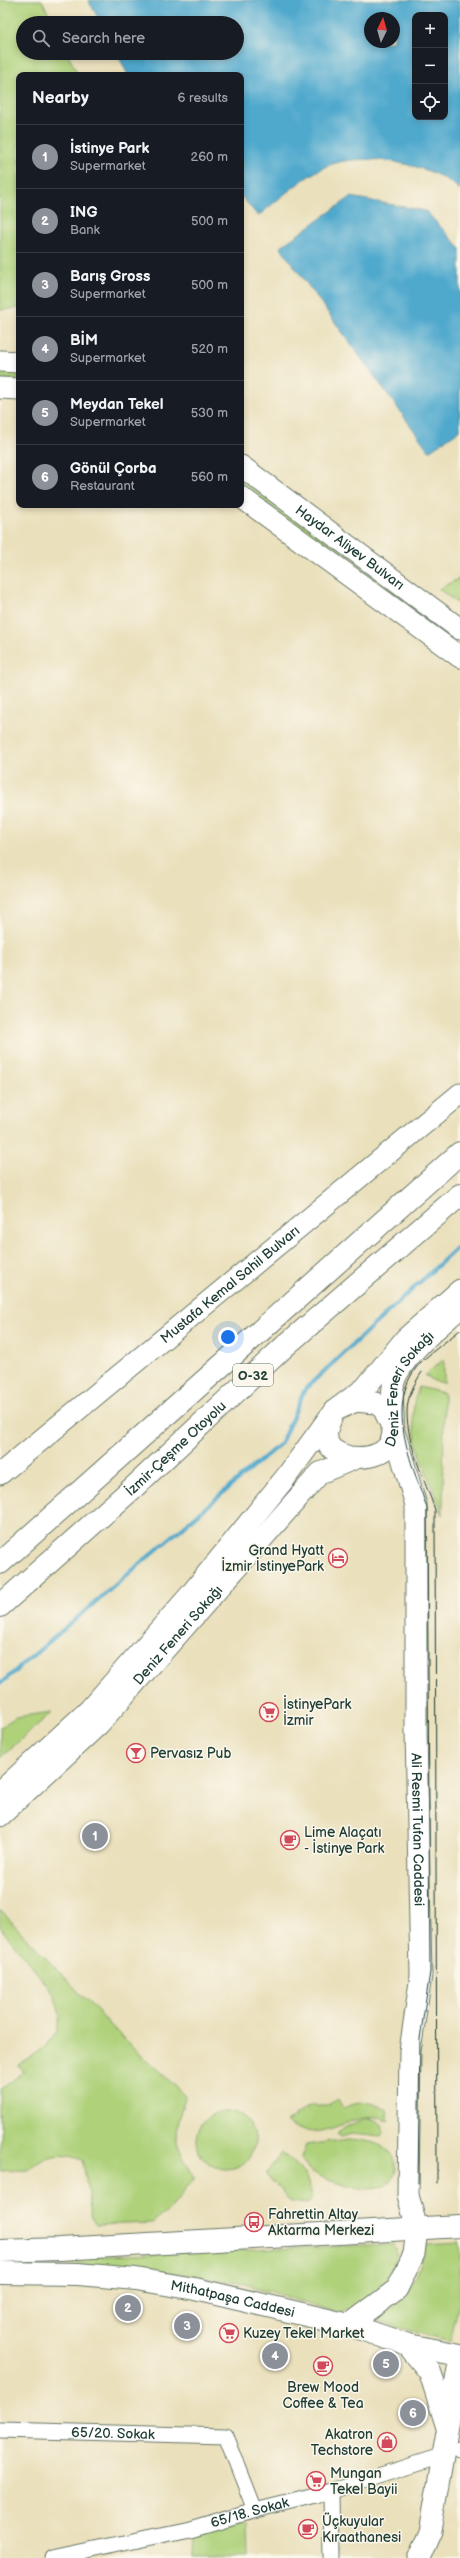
<!DOCTYPE html>
<meta charset="utf-8">
<style>
body{margin:0;font-family:"Balsamiq Sans",sans-serif;background:#20242c;color:#f1f3f6}
.controls{position:absolute;right:12px;top:12px;display:grid;overflow:hidden;border-radius:8px;box-shadow:0 2px 6px #0003}
.controls button{width:36px;height:36px;display:grid;place-items:center;padding:0;border:0;border-bottom:1px solid #363941;background:#171b24;color:#f1f3f6;font:20px sans-serif}
.compass{position:absolute;left:364px;top:12px;width:36px;height:36px;border-radius:50%;background:#171b24;box-shadow:0 2px 6px #0003;rotate:5deg}
.you{position:absolute;left:228px;top:1337px;width:14px;height:14px;margin:-10px;border:3px solid #fff;border-radius:50%;background:#1a73e8;box-shadow:0 0 0 6px #1a73e833}
.badge{display:grid;place-items:center;width:26px;height:26px;border-radius:50%;background:#8c9099;color:#fff;font-size:13px;font-weight:700}
.pin{position:absolute;translate:-50% -50%;border:2px solid #fff;box-shadow:0 1px 4px #0006}
.list{margin:0;padding:0;list-style:none}
h2{display:flex;justify-content:space-between;align-items:center;height:52px;margin:0;padding:0 16px;font-size:17px}
h2 small{font-size:13px;font-weight:400;color:#9ea1a6}
.list li{display:grid;grid-template-columns:26px 1fr auto;gap:12px;align-items:center;box-sizing:border-box;height:64px;padding:0 16px;border-top:1px solid #363941}
.list b{display:block;font-size:15px;white-space:nowrap}
.list p{margin:0;font-size:13px;white-space:nowrap;color:#9ea1a6}
.list em{font-size:13px;font-style:normal;color:#9ea1a6}
.icon{flex:none;width:22px;height:22px;fill:none;stroke:currentColor;stroke-width:2;stroke-linecap:round;stroke-linejoin:round}
.map{position:relative;flex:none;width:460px;height:2558px;overflow:hidden}
.search{position:absolute;background:#171b24;box-shadow:0 2px 6px #0003;left:16px;top:16px;width:228px;height:44px;display:flex;align-items:center;gap:10px;box-sizing:border-box;padding:0 14px;border-radius:22px;color:#9ea1a6;font-size:15px}
.panel{position:absolute;background:#171b24;box-shadow:0 2px 6px #0003;left:16px;top:72px;width:228px;height:436px;border-radius:8px}
.map>svg:first-child{display:block}
.green{fill:#afd17a;stroke:#678757}
.water{fill:#4fa9cd;stroke:#377380;fill-rule:evenodd}
.lines{fill:none;stroke-linecap:round;stroke-linejoin:round}
.stream{stroke:#4fa9cd;stroke-width:4}
.minor-casing{stroke:#667664;stroke-width:17}
.secondary-casing{stroke:#667664;stroke-width:23}
.primary-casing{stroke:#667664;stroke-width:24}
.motorway-casing{stroke:#667664;stroke-width:24}
.minor{stroke:#fff;stroke-width:15}
.secondary{stroke:#fff;stroke-width:21}
.primary{stroke:#fff;stroke-width:22}
.motorway{stroke:#fff;stroke-width:22}
.tram{stroke:#1f3d34;stroke-width:1}
.labels{text-anchor:middle;stroke-width:3;stroke-linejoin:round;paint-order:stroke}
.shield{fill:#fbf7ec;stroke:#61756b;stroke-width:1}
.shield-label{font-size:13px;font-weight:bold;fill:#1f3d34}
.street-label{font-size:14px;fill:#1f3d34;stroke:#fbf7ec}
.poi-label{font-size:14px;fill:#1f3d34;stroke:#fbf7ec;text-anchor:start}
</style>
<div class="map">
<svg width="460" height="2558" viewBox="0 0 460 2558">
<rect width="100%" height="100%" fill="#fbf7ec"/>
<filter id="ink" filterUnits="userSpaceOnUse"><feTurbulence type="fractalNoise" baseFrequency=".025" numOctaves="2"/><feDisplacementMap in="SourceGraphic" scale="8" xChannelSelector="R" yChannelSelector="G"/><feConvolveMatrix kernelMatrix="1 2 1 2 8 2 1 2 1" color-interpolation-filters="sRGB"/></filter>
<filter id="wash" filterUnits="userSpaceOnUse"><feTurbulence type="fractalNoise" baseFrequency=".012" numOctaves="4" result="noise"/><feDisplacementMap in="SourceGraphic" scale="16" xChannelSelector="R" yChannelSelector="G"/><feGaussianBlur stdDeviation="0.9" result="paint"/><feColorMatrix in="noise" values="0 0 0 0 0 0 0 0 0 0 0 0 0 0 0 0 0 1.4 0 .05"/><feComposite in="paint" operator="in"/></filter>
<g filter="url(#wash)">
<rect width="100%" height="100%" fill="#eae0bc"/>
<g class="green">
<polygon points="0,0 42,0 53,23 23,23 23,53 67,53 78,75 19,75 19,308 0,310"/>
<polygon points="0,368 19,369 19,380 0,379"/>
<polygon points="241,474 413,602 412,614 241,486"/>
<polygon points="460,578 460,602 458,604 439,589"/>
<polygon points="444,1359 444,1383 434,1381 425,1375"/>
<path d="M419 1387 444 1393 443 1515C429 1476 401 1427 419 1387Z"/>
<polygon points="52,1712 0,1758 0,1727 16,1717"/>
<path d="M0 1910 121 2036 186 2096C171 2137 173 2141 195 2178L167 2212 153 2223 97 2225 91 2216 83 2160C60 2152 46 2154 29 2170L0 2171V2090L24 2072 19 2065 47 2045 57 2032 60 2015 54 1994 0 1927Z"/>
<path d="M338 2099 343 2108C361 2100 370 2101 387 2110L389 2121C349 2105 325 2151 286 2122L311 2105H329Z"/>
<circle cx="226" cy="2140" r="29"/>
<path d="M367 2118C378 2120 387 2123 381 2136L352 2133 340 2136 336 2133 345 2127Z"/>
<path d="M347 2139C366 2140 398 2144 395 2169 395 2174 390 2182 386 2185 371 2196 320 2181 308 2168 305 2166 303 2161 301 2158L306 2145Z"/>
<polygon points="282,2152 305,2174 313,2198 308,2204 291,2202 266,2174"/>
<path d="M460 2242V2300L450 2341 373 2321C408 2296 415 2285 425 2244Z"/>
<path d="M394 2244C408 2270 359 2314 333 2312 326 2311 317 2307 310 2305 286 2297 260 2287 235 2282 160 2269 86 2265 10 2260Z"/>
<polygon points="248,2524 249,2558 193,2558 194,2537"/>
</g>
<g class="water">
<path d="M88 0H460V190C434 163 360 151 327 166 304 176 278 200 258 216L241 196V75H128L117 53H237V23H101ZM415 15H445V117H415ZM370 18H394V42H370Z"/>
<polygon points="351,197 426,211 460,248 460,430 429,451 280,247"/>
</g>
<g class="lines">
<polyline class="stream" points="0,1684 281,1443 305,1389 460,1245"/>
</g>
</g>
<g filter="url(#ink)">
<g class="lines">
<g class="minor-casing">
<g id="minor">
<path id="s1" d="M0 2430 226 2436 255 2510"/>
<polyline points="459,2450 460,2450"/>
<polyline points="331,2491 332,2558"/>
<path id="s2" d="M53 2558 190 2529 255 2510 331 2491 444 2455"/>
</g>
</g>
<g class="secondary-casing">
<g id="secondary">
<polyline points="0,361 19,362"/>
<polyline points="0,388 19,389"/>
<path id="s3" d="M241 466 460 629"/>
<polyline points="241,497 460,657"/>
<path id="s4" d="M334 1411 356 1401 375 1403 383 1408 394 1431 416 1505V1731L421 1975 410 2051 408 2195 417 2229 414 2254 397 2289 349 2325"/>
<path id="s5" d="M332 1416C328 1426 324 1434 329 1445 333 1452 343 1455 350 1457 359 1458 368 1458 377 1454 408 1443 383 1399 397 1374 412 1348 437 1328 460 1308"/>
<path id="s6" d="M0 1474 460 1094"/>
<polyline points="0,1792 89,1710 190,1595 286,1477 334,1411 365,1388 406,1338 460,1290"/>
<path id="s7" d="M0 1816 99 1724 320 1473 356 1458"/>
<polyline points="418,2558 430,2531 460,2357"/>
</g>
</g>
<g class="primary-casing">
<g id="primary">
<polyline points="0,2251 60,2249 460,2226"/>
<path id="s8" d="M0 2273 78 2274 136 2279 195 2289 349 2325 408 2345 460 2355"/>
<polyline points="408,2345 430,2372 447,2426"/>
</g>
</g>
<g class="motorway-casing">
<g id="motorway">
<polyline points="0,1563 460,1153"/>
<path id="s9" d="M0 1606 134 1487 285 1346 460 1195"/>
</g>
</g>
<use href="#minor" class="minor"/>
<use href="#secondary" class="secondary"/>
<use href="#primary" class="primary"/>
<use href="#motorway" class="motorway"/>
<g class="tram">
<path d="M422 1372C414 1384 407 1397 407 1412 407 1445 425 1480 435 1510L437 2183"/>
<path d="M418 2183 420 2039 430 1972 427 1508C412 1463 382 1402 422 1361 434 1350 448 1340 460 1330"/>
</g>
</g>
</g>
<defs>
<g id="hotel-ring" transform="scale(1)"><circle r="9.5" fill="#fbf7ec" stroke="#d1495b" stroke-width="1.5"/><path d="M-6-4.5h1.5V1H6V5H4.5V3h-9V5H-6ZM-4 0a1.8 1.8 0 1 1 3.6 0ZM.5 0V-2.5h3Q6-2.5 6 0Z" fill="#d1495b"/></g>
<g id="supermarket-ring" transform="scale(1)"><circle r="9.5" fill="#fbf7ec" stroke="#d1495b" stroke-width="1.5"/><path d="M-6-5.5h2.5l.6 2H6L4.5 2H-2.5L-4.4-4H-6ZM-1.5 3.2a1.3 1.3 0 1 0 .1 0ZM3 3.2a1.3 1.3 0 1 0 .1 0Z" fill="#d1495b"/></g>
<g id="bar-ring" transform="scale(1)"><circle r="9.5" fill="#fbf7ec" stroke="#d1495b" stroke-width="1.5"/><path d="M-6-5H6L.8 .8V4.5H3.5V6h-7V4.5H-.8V.8Z" fill="#d1495b"/></g>
<g id="cafe-ring" transform="scale(1)"><circle r="9.5" fill="#fbf7ec" stroke="#d1495b" stroke-width="1.5"/><path d="M-5.5-4.5H6V0H3Q3 3.5 0 3.5H-2.5Q-5.5 3.5-5.5 0ZM3-3.2v2h1.7v-2ZM-6 4.5H4V6H-6Z" fill="#d1495b"/></g>
<g id="bus-ring" transform="scale(1)"><circle r="9.5" fill="#fbf7ec" stroke="#d1495b" stroke-width="1.5"/><path d="M-5-6H5V4H4V6H2V4H-2V6H-4V4H-5ZM-3.5-4V0h7V-4ZM-3.5 1.2v1.5H-2V1.2ZM2 1.2v1.5H3.5V1.2Z" fill="#d1495b"/></g>
<g id="shop-ring" transform="scale(1)"><circle r="9.5" fill="#fbf7ec" stroke="#d1495b" stroke-width="1.5"/><path d="M-5-2.5h2.3a2.7 3.5 0 0 1 5.4 0H5L5.5 6h-11ZM-1.5-2.5h3a1.5 2.3 0 0 0-3 0Z" fill="#d1495b"/></g>
</defs>
<g fill-rule="evenodd">
<use href="#hotel-ring" x="338" y="1558"/>
<use href="#supermarket-ring" x="269" y="1712"/>
<use href="#bar-ring" x="136" y="1753"/>
<use href="#cafe-ring" x="290" y="1840"/>
<use href="#bus-ring" x="254" y="2222"/>
<use href="#supermarket-ring" x="229" y="2333"/>
<use href="#cafe-ring" x="323" y="2366"/>
<use href="#shop-ring" x="387" y="2442"/>
<use href="#supermarket-ring" x="316" y="2481"/>
<use href="#cafe-ring" x="308" y="2529"/>
</g>
<g class="labels">
<rect class="shield" x="233" y="1364" width="40" height="22" rx="3"/>
<g class="shield-label">
<text x="253" y="1380">O-32</text>
</g>
<g class="street-label">
<text dy="5" stroke="none"><textPath href="#s3" startOffset="136">Haydar Aliyev Bulvarı</textPath></text>
<text dy="5" stroke="none"><textPath href="#s6" startOffset="298">Mustafa Kemal Sahil Bulvarı</textPath></text>
<text dy="5" stroke="none"><textPath href="#s5" startOffset="160">Deniz Feneri Sokağı</textPath></text>
<text dy="5" stroke="none"><textPath href="#s9" startOffset="236">İzmir-Çeşme Otoyolu</textPath></text>
<text dy="5" stroke="none"><textPath href="#s7" startOffset="254">Deniz Feneri Sokağı</textPath></text>
<text dy="5" stroke="none"><textPath href="#s4" startOffset="480">Ali Resmi Tufan Caddesi</textPath></text>
<text dy="5" stroke="none"><textPath href="#s8" startOffset="235">Mithatpaşa Caddesi</textPath></text>
<text dy="5" stroke="none"><textPath href="#s1" startOffset="113">65/20. Sokak</textPath></text>
<text dy="5" stroke="none"><textPath href="#s2" startOffset="202">65/18. Sokak</textPath></text>
</g>
<g class="poi-label">
<text x="324" y="1555" text-anchor="end">Grand Hyatt<tspan x="324" dy="16">İzmir İstinyePark</tspan></text>
<text x="283" y="1709">İstinyePark<tspan x="283" dy="16">İzmir</tspan></text>
<text x="150" y="1758">Pervasız Pub</text>
<text x="304" y="1837">Lime Alaçatı<tspan x="304" dy="16">- İstinye Park</tspan></text>
<text x="268" y="2219">Fahrettin Altay<tspan x="268" dy="16">Aktarma Merkezi</tspan></text>
<text x="243" y="2338">Kuzey Tekel Market</text>
<text x="323" y="2392" text-anchor="middle">Brew Mood<tspan x="323" dy="16">Coffee &amp; Tea</tspan></text>
<text x="373" y="2439" text-anchor="end">Akatron<tspan x="373" dy="16">Techstore</tspan></text>
<text x="330" y="2478">Mungan<tspan x="330" dy="16">Tekel Bayii</tspan></text>
<text x="322" y="2526">Üçkuyular<tspan x="322" dy="16">Kıraathanesi</tspan></text>
</g>
</g>
</svg>
<div class="controls">
<button>+</button>
<button>−</button>
<button><svg class="icon" aria-label="locate" viewBox="0 0 24 24"><circle cx="12" cy="12" r="6"/><path d="M12 2v4M12 18v4M2 12h4M18 12h4"/></svg></button>
</div>
<svg class="compass" viewBox="-18 -18 36 36"><path d="M0-13l5 13h-10z" fill="#e53935"/><path d="M0 13l5-13h-10z" fill="#9ea1a6"/></svg>
<div class="you"></div>
<div class="pin badge" style="left:95px;top:1836px">1</div>
<div class="pin badge" style="left:128px;top:2308px">2</div>
<div class="pin badge" style="left:187px;top:2326px">3</div>
<div class="pin badge" style="left:275px;top:2356px">4</div>
<div class="pin badge" style="left:386px;top:2364px">5</div>
<div class="pin badge" style="left:413px;top:2413px">6</div>
<div class="search"><svg class="icon" aria-label="search" viewBox="0 0 24 24"><circle cx="10" cy="10" r="6"/><path d="M15 15l6 6"/></svg>Search here</div>
<section class="panel">
<h2>Nearby<small>6 results</small></h2>
<ul class="list">
<li><span class="badge">1</span><div><b>İstinye Park</b><p>Supermarket</p></div><em>260 m</em></li>
<li><span class="badge">2</span><div><b>ING</b><p>Bank</p></div><em>500 m</em></li>
<li><span class="badge">3</span><div><b>Barış Gross</b><p>Supermarket</p></div><em>500 m</em></li>
<li><span class="badge">4</span><div><b>BİM</b><p>Supermarket</p></div><em>520 m</em></li>
<li><span class="badge">5</span><div><b>Meydan Tekel</b><p>Supermarket</p></div><em>530 m</em></li>
<li><span class="badge">6</span><div><b>Gönül Çorba</b><p>Restaurant</p></div><em>560 m</em></li>
</ul>
</section>
</div>
